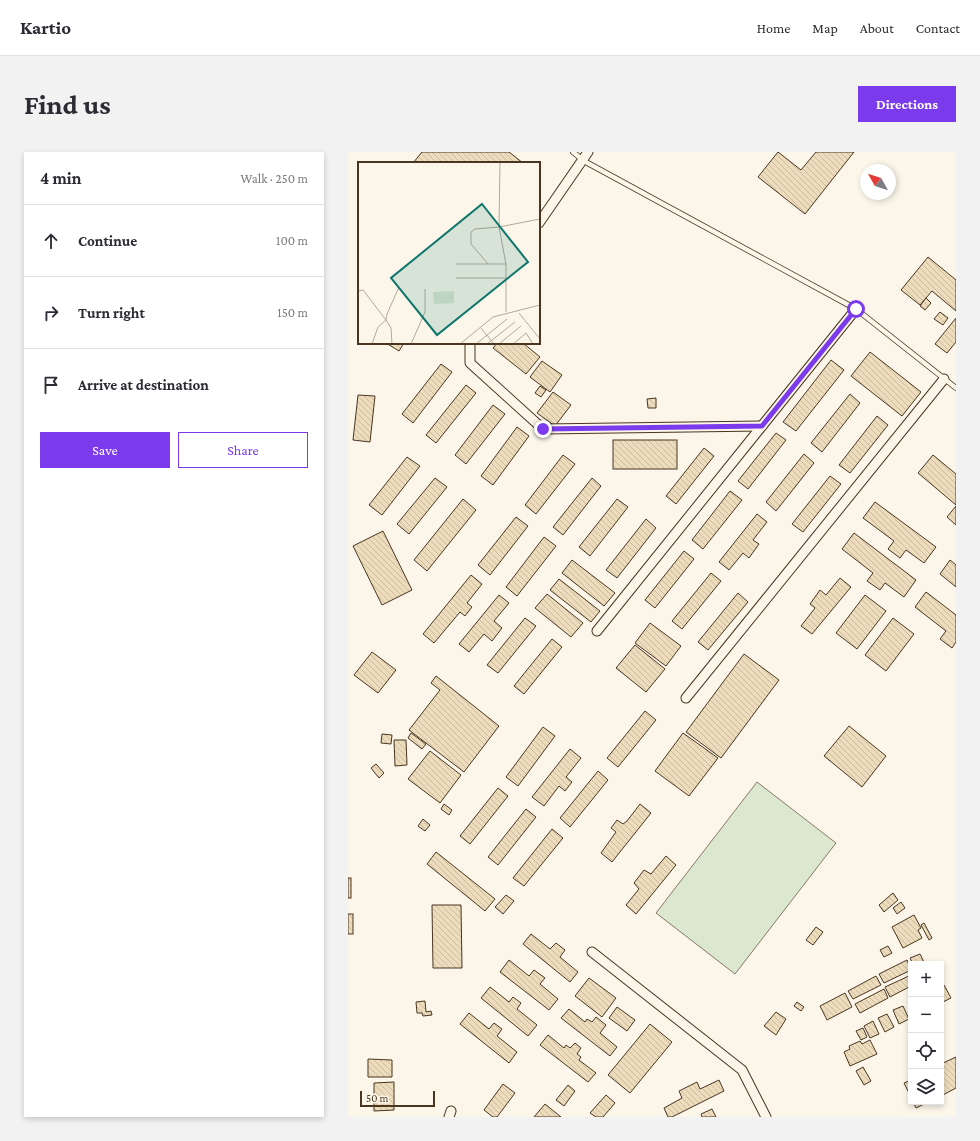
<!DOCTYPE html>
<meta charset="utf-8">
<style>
body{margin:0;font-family:"Crimson Pro",serif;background:#f2f2f3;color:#2b2b33}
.controls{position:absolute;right:12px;bottom:12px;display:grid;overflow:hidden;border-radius:0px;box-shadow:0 2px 6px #0003}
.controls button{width:36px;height:36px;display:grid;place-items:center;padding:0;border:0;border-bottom:1px solid #e1e1e2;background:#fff;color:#2b2b33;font:20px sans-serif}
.compass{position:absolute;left:512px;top:12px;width:36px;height:36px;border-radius:50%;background:#fff;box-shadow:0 2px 6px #0003;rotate:309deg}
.scale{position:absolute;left:12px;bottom:10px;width:75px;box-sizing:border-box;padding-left:4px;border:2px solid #4a3520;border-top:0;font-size:11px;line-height:14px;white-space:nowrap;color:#4a3520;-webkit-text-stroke:3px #fbf6e9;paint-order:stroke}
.stop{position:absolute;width:12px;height:12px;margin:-9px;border:3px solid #7c3aed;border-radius:50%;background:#fff}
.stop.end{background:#7c3aed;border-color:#fff;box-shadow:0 1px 4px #0008}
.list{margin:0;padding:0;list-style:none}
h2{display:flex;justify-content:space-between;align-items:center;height:52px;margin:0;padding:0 16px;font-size:17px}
h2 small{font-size:13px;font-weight:400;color:#7c7c81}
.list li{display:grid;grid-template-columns:26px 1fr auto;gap:12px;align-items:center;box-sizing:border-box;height:72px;padding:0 16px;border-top:1px solid #e1e1e2}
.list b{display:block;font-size:15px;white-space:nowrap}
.list em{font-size:13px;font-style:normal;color:#7c7c81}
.actions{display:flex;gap:8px;padding:12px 16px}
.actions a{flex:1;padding:9px 0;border:1px solid #7c3aed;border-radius:0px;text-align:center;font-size:14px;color:#7c3aed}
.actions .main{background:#7c3aed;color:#fff}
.icon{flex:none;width:22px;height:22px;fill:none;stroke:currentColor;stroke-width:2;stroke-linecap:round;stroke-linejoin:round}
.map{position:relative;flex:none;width:608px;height:965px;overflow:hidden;border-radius:0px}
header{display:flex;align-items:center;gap:24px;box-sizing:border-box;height:56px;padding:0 20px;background:#fff;border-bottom:1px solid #e1e1e2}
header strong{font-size:19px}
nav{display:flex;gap:22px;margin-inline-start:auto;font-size:14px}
.intro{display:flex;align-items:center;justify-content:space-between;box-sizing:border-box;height:96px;padding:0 24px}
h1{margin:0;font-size:28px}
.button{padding:10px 18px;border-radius:0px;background:#7c3aed;color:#fff;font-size:14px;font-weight:700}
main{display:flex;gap:24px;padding:0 24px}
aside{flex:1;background:#fff;border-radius:0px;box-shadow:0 2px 6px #0003}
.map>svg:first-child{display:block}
.pitch{fill:#dce7d0;stroke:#887966}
.building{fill:url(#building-back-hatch);stroke:#4a3520}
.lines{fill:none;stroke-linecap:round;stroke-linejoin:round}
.service-casing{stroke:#4a3520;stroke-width:6}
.minor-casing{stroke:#4a3520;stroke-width:11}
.service{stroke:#fbf6e9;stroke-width:4.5}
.minor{stroke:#fbf6e9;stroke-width:9}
.route{stroke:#7c3aed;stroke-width:5}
.inset-road{fill:none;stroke:#b4a999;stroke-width:1}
.view{fill:#0f766e;fill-opacity:0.15;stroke:#0f766e;stroke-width:2}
.inset-edge{fill:none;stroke:#4a3520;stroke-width:2}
</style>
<header>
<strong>Kartio</strong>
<nav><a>Home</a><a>Map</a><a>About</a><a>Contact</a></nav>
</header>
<div class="intro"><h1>Find us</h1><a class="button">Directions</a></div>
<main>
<aside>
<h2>4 min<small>Walk · 250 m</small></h2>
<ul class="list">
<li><svg class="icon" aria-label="ahead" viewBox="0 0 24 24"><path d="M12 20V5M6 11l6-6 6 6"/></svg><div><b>Continue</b></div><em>100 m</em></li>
<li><svg class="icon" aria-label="right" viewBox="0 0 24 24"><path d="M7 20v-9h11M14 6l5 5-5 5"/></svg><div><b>Turn right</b></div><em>150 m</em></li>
<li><svg class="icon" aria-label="arrive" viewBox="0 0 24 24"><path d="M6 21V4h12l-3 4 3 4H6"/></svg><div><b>Arrive at destination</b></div></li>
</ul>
<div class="actions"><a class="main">Save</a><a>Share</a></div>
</aside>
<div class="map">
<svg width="608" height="965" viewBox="0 0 608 965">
<defs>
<pattern id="building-back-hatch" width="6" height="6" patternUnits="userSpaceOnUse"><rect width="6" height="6" fill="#ecdcbc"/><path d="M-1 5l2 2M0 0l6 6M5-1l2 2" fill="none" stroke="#ccbda1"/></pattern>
</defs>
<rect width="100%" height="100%" fill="#fbf6e9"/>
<polygon class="pitch" points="409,630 488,691 387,822 308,761"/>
<g class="building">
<polygon points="74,0 161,0 175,11 65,11"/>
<polygon points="430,0 453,18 468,0 506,0 457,62 410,25"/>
<polygon points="580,105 608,128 608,159 584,139 572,153 553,138"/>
<polygon points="578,146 583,151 577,158 572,154"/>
<polygon points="592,160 600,166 595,173 586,167"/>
<polygon points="608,166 608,190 599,201 587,192"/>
<polygon points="38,191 56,191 51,199"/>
<polygon points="149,191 175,191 192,205 178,222 145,196"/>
<polygon points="522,200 573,240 554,264 503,224"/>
<polygon points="483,208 496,218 448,279 435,270"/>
<polygon points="194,209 214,223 202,240 182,225"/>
<polygon points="93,212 104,220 65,271 54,262"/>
<polygon points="118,233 128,241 88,291 78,283"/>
<polygon points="192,234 198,238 193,245 187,241"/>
<polygon points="205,240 223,253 207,274 189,261"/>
<polygon points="502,242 512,251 474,300 463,291"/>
<polygon points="10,243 27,244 22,290 5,288"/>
<polygon points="308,246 308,256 300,256 299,247"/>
<polygon points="145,253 157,262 118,312 107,303"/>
<polygon points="529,264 540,273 502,321 491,313"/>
<polygon points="169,275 181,284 145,333 133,324"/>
<polygon points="428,281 438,288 400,337 390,329"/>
<rect x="265" y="288" width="64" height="29"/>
<polygon points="356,296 366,304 328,352 318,344"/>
<polygon points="456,302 466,311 428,359 418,350"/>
<polygon points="215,303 227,312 188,362 177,353"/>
<polygon points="585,303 608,322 608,353 570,321"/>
<polygon points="59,305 72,314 34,363 21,353"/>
<polygon points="482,324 493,332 455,380 444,372"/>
<polygon points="87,326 99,335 61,382 49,372"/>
<polygon points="244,326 253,334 215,383 205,375"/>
<polygon points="382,339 394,348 355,397 344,388"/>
<polygon points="115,347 128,358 79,419 66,408"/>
<polygon points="269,347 280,355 242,404 231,395"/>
<polygon points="527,350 588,395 576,411 558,398 552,406 540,397 546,389 515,366"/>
<polygon points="608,354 608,373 599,365"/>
<polygon points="409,362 419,370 405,388 411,392 401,406 395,401 381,418 371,410"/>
<polygon points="168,365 180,374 142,423 130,413"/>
<polygon points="298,367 308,376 269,426 258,418"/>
<polygon points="35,379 64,438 34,453 5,394"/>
<polygon points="506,381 568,428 556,445 537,431 532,438 519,429 525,421 494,397"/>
<polygon points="196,385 208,394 169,444 158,435"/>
<polygon points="336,399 346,407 307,456 297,448"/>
<polygon points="224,408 267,441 256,454 214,421"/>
<polygon points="602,408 608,413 608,435 592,422"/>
<polygon points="363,421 373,429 334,477 324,469"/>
<polygon points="123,423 134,432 119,451 124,455 117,464 112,460 86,491 75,482"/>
<polygon points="492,426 503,435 464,482 453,474 467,456 462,452 472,438 478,443"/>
<polygon points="211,427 252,459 243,470 202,438"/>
<polygon points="578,440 608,463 608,490 604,496 592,487 598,479 567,455"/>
<polygon points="390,441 400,450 360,498 350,490"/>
<polygon points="199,442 235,471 223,485 187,456"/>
<polygon points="151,443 161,451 146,469 154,476 144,489 136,482 121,500 111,492"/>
<polygon points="517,443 538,459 509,497 488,481"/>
<polygon points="177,466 188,474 150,521 139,513"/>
<polygon points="545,466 566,482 538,519 517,503"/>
<polygon points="302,471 333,494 318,514 287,491"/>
<polygon points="204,487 214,495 176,542 166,534"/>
<polygon points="287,493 317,517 298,540 268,516"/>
<polygon points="24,500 48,518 30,541 6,523"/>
<polygon points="396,502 431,528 373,606 338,580"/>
<polygon points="88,524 151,574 116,620 61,578 92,538 83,531"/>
<polygon points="297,559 308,568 270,615 259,606"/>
<polygon points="501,574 538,604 514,635 476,604"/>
<polygon points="195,575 207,584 170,634 158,625"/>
<polygon points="63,581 78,592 74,597 60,586"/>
<polygon points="335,581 370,606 341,644 307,619"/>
<polygon points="34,582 44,583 43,592 33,591"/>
<polygon points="46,588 58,588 59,613 47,614"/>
<polygon points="222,597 233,606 218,625 224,630 217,639 211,634 196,654 184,645"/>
<polygon points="82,599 113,623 92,651 60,627"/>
<polygon points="28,612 36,621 31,626 23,616"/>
<polygon points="250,619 260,628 222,675 212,666"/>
<polygon points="150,636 160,644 122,692 112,684"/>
<polygon points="96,652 104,658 101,663 93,657"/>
<polygon points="292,652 303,661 264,710 253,701 268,680 263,676 269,668 275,672 279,669"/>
<polygon points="178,657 188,665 150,713 140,705"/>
<polygon points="75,667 82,673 77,679 70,674"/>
<polygon points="204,677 215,686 176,734 165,726"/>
<polygon points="88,700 147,747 137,759 79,712"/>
<polygon points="318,704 328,713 288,762 278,753 291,737 286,731 296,718 303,722"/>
<rect x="0" y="726" width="3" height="20"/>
<polygon points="545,741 550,748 536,760 531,753"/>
<polygon points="158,743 166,749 155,762 147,755"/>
<polygon points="553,750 557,756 549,762 545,756"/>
<polygon points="84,753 113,753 114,816 85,816"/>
<rect x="0" y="762" width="5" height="20"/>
<polygon points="566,763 573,776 570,778 574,786 555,796 544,775"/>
<polygon points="576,771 584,786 581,788 573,773"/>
<polygon points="468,775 475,780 465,793 458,788"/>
<polygon points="183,782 202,797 208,791 217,798 212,805 230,820 222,830 175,792"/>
<polygon points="540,794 544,801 536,805 532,798"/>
<polygon points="572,802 577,812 565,812 562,806"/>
<polygon points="161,808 181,824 186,818 197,826 192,832 210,847 201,858 152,820"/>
<polygon points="559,808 563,818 536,831 531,822"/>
<polygon points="563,823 563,834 542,845 537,835"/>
<polygon points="528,824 533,833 505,847 500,839"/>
<polygon points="241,826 268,846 254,865 227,844"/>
<polygon points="596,833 603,846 593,851 593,835"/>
<polygon points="142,835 161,850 165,845 173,851 169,857 189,873 180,884 133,846"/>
<polygon points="536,837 540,846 512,861 507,852"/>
<polygon points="497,841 504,855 479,868 472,854"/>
<polygon points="77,849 78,860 83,859 84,863 75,864 74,861 69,861 68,850"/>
<polygon points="449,850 456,855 453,859 446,854"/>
<polygon points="555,854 561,867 551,872 545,858"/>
<polygon points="269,855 287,868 279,879 261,866"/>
<polygon points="221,857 237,870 239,867 244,870 248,865 258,873 252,881 269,895 262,904 213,866"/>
<polygon points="428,860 438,867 428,883 416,874"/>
<polygon points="121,861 141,877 146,871 154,877 149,884 169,900 161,911 112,872"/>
<polygon points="539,862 546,875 537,880 530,866"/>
<polygon points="525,869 531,882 522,886 516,874"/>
<polygon points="302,872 324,890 282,941 260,923"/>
<polygon points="515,876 519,885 513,888 508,879"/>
<polygon points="200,883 216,896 218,893 222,896 227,891 233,896 229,902 233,905 231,908 248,921 240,930 192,893"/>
<polygon points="522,888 529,902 502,914 496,900 502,897 501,894 512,889 514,892"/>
<polygon points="608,905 608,936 593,944 593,912"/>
<polygon points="20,907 44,908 44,925 20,925"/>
<polygon points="515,915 523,929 516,933 508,919"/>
<polygon points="371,928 376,939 324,965 320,965 316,956 334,946 331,939 349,930 352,937"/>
<polygon points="563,928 563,945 556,931"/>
<polygon points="46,930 46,958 26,959 26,931"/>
<polygon points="155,932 167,941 149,965 145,965 136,958"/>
<polygon points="220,933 227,939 216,954 208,948"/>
<polygon points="258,943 267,951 255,965 248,965 242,961"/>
<polygon points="565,950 580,950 568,956"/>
<polygon points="197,952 213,965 186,965"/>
<polygon points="364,957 368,965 354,965 353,962"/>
</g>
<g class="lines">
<g class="service-casing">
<polyline id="service" points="225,0 236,9 508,157 608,236"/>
</g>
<g class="minor-casing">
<g id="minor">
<polyline points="191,71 240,0"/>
<polyline points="122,191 122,211 195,277 414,274"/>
<polyline points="249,479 508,157"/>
<polyline points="338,546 596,227"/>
<polyline points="244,800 394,918 418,965"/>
<polyline points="101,965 103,959"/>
</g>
</g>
<use href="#service" class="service"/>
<use href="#minor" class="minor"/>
</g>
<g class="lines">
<polyline class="route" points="195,277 414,274 508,157"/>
</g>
<g transform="translate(10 10)">
<rect width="182" height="182" fill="#fbf6e9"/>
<path d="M96 129V141L76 142 75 130Z" fill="#dce7d0"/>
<path class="inset-road" d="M142 0 141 65 148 102V150M98 102H148M130 102 113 82V70L117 67 141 65 182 57M98 116H148M0 129 5 128 28 158 20 165 14 182M161 151 182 177M123 166 136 182M34 182 33 166 28 158 29 152 41 125M53 182 67 150V127M102 182 135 155 182 143M118 182 149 157M129 182 157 160M141 182 163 164M155 182 168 171 175 182"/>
<path class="view" d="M124 42 170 100 79 173 33 116Z"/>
<rect width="182" height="182" class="inset-edge"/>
</g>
</svg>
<div class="controls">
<button>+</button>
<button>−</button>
<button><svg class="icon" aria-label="locate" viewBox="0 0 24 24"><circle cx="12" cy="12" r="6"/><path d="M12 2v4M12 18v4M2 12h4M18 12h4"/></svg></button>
<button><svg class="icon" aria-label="layers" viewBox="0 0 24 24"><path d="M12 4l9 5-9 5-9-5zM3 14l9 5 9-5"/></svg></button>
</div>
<svg class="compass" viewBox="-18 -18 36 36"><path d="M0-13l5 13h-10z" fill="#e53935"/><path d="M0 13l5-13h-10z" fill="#7c7c81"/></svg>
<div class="scale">50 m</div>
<div class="stop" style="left:508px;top:157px"></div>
<div class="stop end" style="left:195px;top:277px"></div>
</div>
</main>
